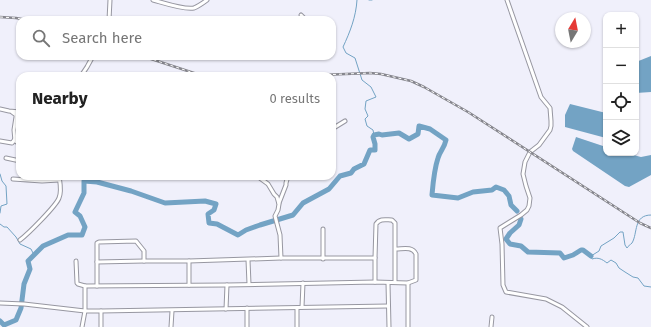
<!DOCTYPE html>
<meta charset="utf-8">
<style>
body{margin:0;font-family:"Fira Sans",sans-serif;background:#f2f2f2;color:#222}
.controls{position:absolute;right:12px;top:12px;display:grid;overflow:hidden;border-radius:8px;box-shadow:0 1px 3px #0004}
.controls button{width:36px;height:36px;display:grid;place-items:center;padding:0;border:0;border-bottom:1px solid #e0e0e0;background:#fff;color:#222;font:20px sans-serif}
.compass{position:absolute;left:555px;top:12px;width:36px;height:36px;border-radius:50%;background:#fff;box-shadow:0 1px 3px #0004;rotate:10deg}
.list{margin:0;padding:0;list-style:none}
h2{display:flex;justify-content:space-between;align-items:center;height:52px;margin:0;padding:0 16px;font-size:17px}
h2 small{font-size:13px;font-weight:400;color:#767676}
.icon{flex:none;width:22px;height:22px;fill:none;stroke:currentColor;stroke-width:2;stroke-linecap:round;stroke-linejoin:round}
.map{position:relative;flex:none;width:651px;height:327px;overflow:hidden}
.search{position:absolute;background:#fff;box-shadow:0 1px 3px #0004;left:16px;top:16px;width:320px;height:44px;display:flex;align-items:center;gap:10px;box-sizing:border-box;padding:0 14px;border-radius:12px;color:#767676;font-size:15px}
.panel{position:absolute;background:#fff;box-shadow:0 1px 3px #0004;left:16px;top:72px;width:320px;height:108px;border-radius:12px}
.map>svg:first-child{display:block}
.water{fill:#73a3c4}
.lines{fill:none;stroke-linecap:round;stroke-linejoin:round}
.stream{stroke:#73a3c4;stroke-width:1}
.river{stroke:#73a3c4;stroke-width:5}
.minor-casing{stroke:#9797a1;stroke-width:5}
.minor{stroke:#fff;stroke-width:3}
.rail-casing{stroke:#86868d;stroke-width:2.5}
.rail{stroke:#fff;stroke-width:1;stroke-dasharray:3;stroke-linecap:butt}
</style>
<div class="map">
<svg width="651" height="327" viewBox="0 0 651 327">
<rect width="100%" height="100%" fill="#f0f0fb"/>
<g class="water">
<polygon points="651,56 651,92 636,93 636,62"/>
<polygon points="570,104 606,113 606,138 565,127 565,115"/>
<polygon points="576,137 606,147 606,153 626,153 641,157 651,155 651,175 629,187 625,186 573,151 572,149"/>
</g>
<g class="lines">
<g class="stream">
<path d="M357 0C356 17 350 32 343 47L346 53 355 58 362 80 371 87 376 97 366 101 365 109 368 116 365 119 367 126 373 130 374 135"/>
<polyline points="369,0 372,0"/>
<polyline points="0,174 2,181 6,186 7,204 1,206 0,213"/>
<polyline points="0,224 4,227 7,227 16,237 20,244 31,249 34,255"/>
<path d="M591 256 599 251 601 246 614 238 620 232H623L625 245 627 248C628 246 630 245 632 243 638 233 633 215 651 215"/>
<path d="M591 257 592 259C598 257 602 259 607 263L611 260 616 263 619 268 625 272 633 277 638 278 644 286 651 287"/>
</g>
<g class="river">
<polyline points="521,219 519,225 510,233 506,239 510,244 521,246 528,252 560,253 564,258 573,255 581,250 583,250 591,256"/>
<path d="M0 321 4 325 16 320 21 308 24 284 30 269 28 261 43 246 68 235H82L85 227 80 216 75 212 84 193V181L97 182 131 191 165 203 205 201 216 204 214 210 208 214 209 223 217 224 238 235 246 230 260 225 293 215 303 203 329 189 340 176 351 173 354 169 364 164 370 150H375V144L373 137 374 135 379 134 382 135 399 133 409 139 418 134 419 126 430 129 446 140C444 149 440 151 438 158 434 170 433 183 432 195L458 198 473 192 492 190 496 187 504 190 509 196 511 205 517 211"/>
</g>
<g class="minor-casing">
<g id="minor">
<path d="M153 0C164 3 184 10 194 8 199 6 203 3 207 0"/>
<polyline points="507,0 541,97 550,108 551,121 551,126 550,130 539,145 530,152 525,162 523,174 526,186 530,198 529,206 527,210 521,215 500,228 502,244 503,285 506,292 546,299 562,307 587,327"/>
<polyline points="301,15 306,20"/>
<polyline points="109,20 110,0"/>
<polyline points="81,76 87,67 93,56"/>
<polyline points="0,109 9,111 20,112"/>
<polyline points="12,112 16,115 16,117 14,130 15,141 20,144"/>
<polyline points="332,129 345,121"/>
<polyline points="0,141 12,143 15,139"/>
<polyline points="6,158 20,161"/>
<polyline points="257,176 268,184 274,194 277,197 279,204 278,210 275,216 280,235 281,258"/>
<polyline points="13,179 42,181 59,180"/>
<polyline points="279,203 286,185 286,183 288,176"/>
<polyline points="323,229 323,259"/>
<path d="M20 240C28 234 56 206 59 198 62 191 60 183 59 176"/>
<polyline points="375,258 375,282"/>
<polyline points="248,260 249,284"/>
<polyline points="76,261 77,283 78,284 85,286 85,311 82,327"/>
<polyline points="189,261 189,285"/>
<polyline points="97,262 144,261"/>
<polyline points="388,283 389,327"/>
<polyline points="408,283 408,327"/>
<path d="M85 286 227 285 375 282 408 283 416 280V254C412 246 403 249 396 249"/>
<path d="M97 286V243L99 242 136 241 144 251V261H189L281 258H375L376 224C380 218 386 220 392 220L395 223V282"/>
<polyline points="0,303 24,304 85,311 101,311 388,306"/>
<polyline points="302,307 303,283"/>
<polyline points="247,308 247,327"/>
<polyline points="226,309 227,285"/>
<polyline points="101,311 101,327"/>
<polyline points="171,327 172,311"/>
<polyline points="297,327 297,308"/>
<polyline points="491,327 492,317"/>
</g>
</g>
<use href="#minor" class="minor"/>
<g class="rail-casing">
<g id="rail">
<polyline points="0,17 16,18 27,20"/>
<polyline points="142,56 197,74 213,76"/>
<polyline points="297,76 370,73 381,74 411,81 424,87 468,112 640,223 651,228"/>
</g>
</g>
<use href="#rail" class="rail"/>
</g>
</svg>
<div class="controls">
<button>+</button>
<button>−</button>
<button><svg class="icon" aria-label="locate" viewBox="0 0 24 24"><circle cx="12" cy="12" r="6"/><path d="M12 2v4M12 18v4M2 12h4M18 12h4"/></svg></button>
<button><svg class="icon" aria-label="layers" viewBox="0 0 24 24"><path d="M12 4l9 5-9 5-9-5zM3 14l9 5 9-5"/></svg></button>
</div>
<svg class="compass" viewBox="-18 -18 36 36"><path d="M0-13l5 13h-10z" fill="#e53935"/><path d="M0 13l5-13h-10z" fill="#767676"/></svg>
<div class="search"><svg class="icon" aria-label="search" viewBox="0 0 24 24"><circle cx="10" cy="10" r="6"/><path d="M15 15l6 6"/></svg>Search here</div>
<section class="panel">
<h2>Nearby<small>0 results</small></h2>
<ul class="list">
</ul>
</section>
</div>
